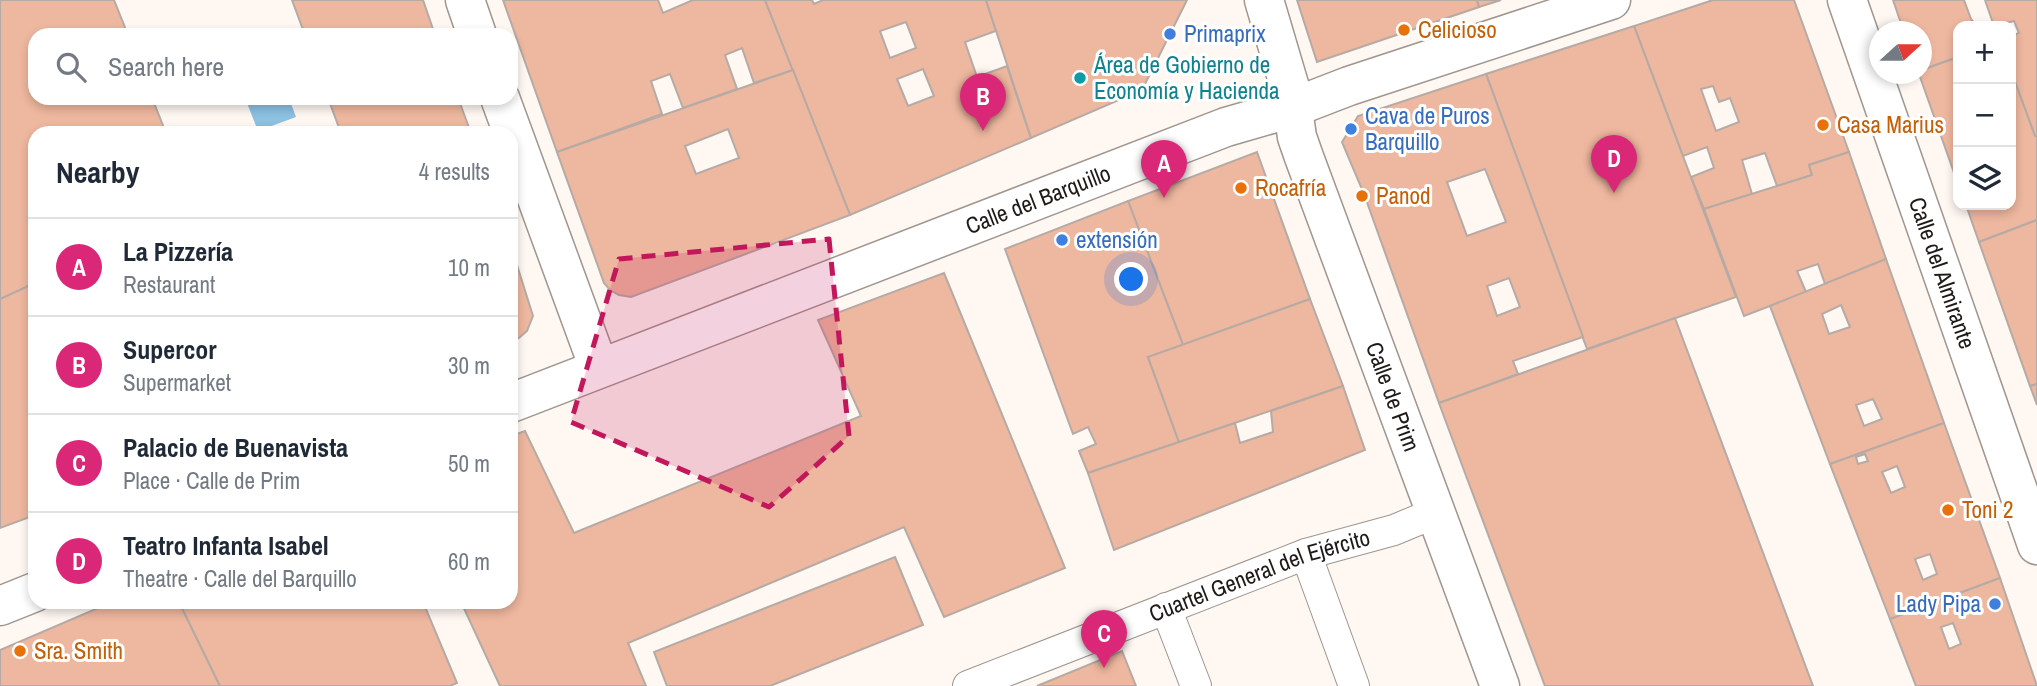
<!DOCTYPE html>
<meta charset="utf-8">
<style>
body{margin:0;font-family:"Archivo Narrow",sans-serif;background:#f2f2f3;color:#1f2937}
.controls{position:absolute;right:21px;top:21px;display:grid;overflow:hidden;border-radius:14px;box-shadow:0 4px 10px #0003}
.controls button{width:63px;height:63px;display:grid;place-items:center;padding:0;border:0;border-bottom:2px solid #e0e1e3;background:#fff;color:#1f2937;font:35px sans-serif}
.compass{position:absolute;left:1869px;top:21px;width:63px;height:63px;border-radius:50%;background:#fff;box-shadow:0 4px 10px #0003;rotate:69deg}
.you{position:absolute;left:1132px;top:280px;width:24px;height:24px;margin:-18px;border:5px solid #fff;border-radius:50%;background:#1a73e8;box-shadow:0 0 0 10px #1a73e833}
.badge{display:grid;place-items:center;width:46px;height:46px;border-radius:50%;background:#db2777;color:#fff;font-size:23px;font-weight:700}
.pin{position:absolute;translate:-50% -58px;filter:drop-shadow(0 2px 4px #0008)}
.pin::after{content:'';position:absolute;top:37px;width:24px;height:21px;background:inherit;clip-path:polygon(0 0,100% 0,50% 100%)}
.list{margin:0;padding:0;list-style:none}
h2{display:flex;justify-content:space-between;align-items:center;height:91px;margin:0;padding:0 28px;font-size:30px}
h2 small{font-size:23px;font-weight:400;color:#747a83}
.list li{display:grid;grid-template-columns:46px 1fr auto;gap:21px;align-items:center;box-sizing:border-box;height:98px;padding:0 28px;border-top:2px solid #e0e1e3}
.list b{display:block;font-size:26px;white-space:nowrap}
.list p{margin:0;font-size:23px;white-space:nowrap;color:#747a83}
.list em{font-size:23px;font-style:normal;color:#747a83}
.icon{flex:none;width:38px;height:38px;fill:none;stroke:currentColor;stroke-width:2;stroke-linecap:round;stroke-linejoin:round}
.map{position:relative;flex:none;width:2037px;height:686px;overflow:hidden}
.search{position:absolute;background:#fff;box-shadow:0 4px 10px #0003;left:28px;top:28px;width:490px;height:77px;display:flex;align-items:center;gap:18px;box-sizing:border-box;padding:0 24px;border-radius:21px;color:#747a83;font-size:26px}
.panel{position:absolute;background:#fff;box-shadow:0 4px 10px #0003;left:28px;top:126px;width:490px;height:483px;border-radius:21px}
.map>svg:first-child{display:block}
.water{fill:#8dc1e2}
.building{fill:#eeb79f;stroke:#b6aaa5;stroke-width:2;fill-rule:evenodd}
.lines{fill:none;stroke-linecap:round;stroke-linejoin:round}
.lane-casing{stroke:#a0958f;stroke-width:32}
.street-casing{stroke:#a0958f;stroke-width:41}
.lane{stroke:#fff;stroke-width:30}
.street{stroke:#fff;stroke-width:38}
.marked{fill:#c2185b;fill-opacity:0.2;stroke:#c2185b;stroke-width:5;stroke-dasharray:14 9;stroke-linejoin:round}
.food-dot{fill:#e8710a;stroke:#fff;stroke-width:2.5}
.shop-dot{fill:#3f7fe0;stroke:#fff;stroke-width:2.5}
.culture-dot{fill:#0f9aa8;stroke:#fff;stroke-width:2.5}
.labels{text-anchor:middle;stroke-width:6;stroke-linejoin:round;paint-order:stroke}
.food-label{font-size:23px;fill:#c56008;stroke:#fff;text-anchor:start}
.shop-label{font-size:23px;fill:#366cbe;stroke:#fff;text-anchor:start}
.culture-label{font-size:23px;fill:#0d838f;stroke:#fff;text-anchor:start}
.street-label{font-size:23px;fill:#1e1a17;stroke:#fff}
</style>
<div class="map">
<svg width="2037" height="686" viewBox="0 0 2037 686">
<rect width="100%" height="100%" fill="#fef7f2"/>
<polygon class="water" points="245,98 289,98 296,117 258,131"/>
<g class="building">
<polygon points="0,0 114,0 128,35 35,35 35,98 152,98 166,133 35,133 35,283 0,299"/>
<polygon points="292,0 423,0 435,35 305,35"/>
<polygon points="503,0 658,0 663,13 693,0 765,0 793,70 754,83 742,48 725,55 737,89 683,108 670,74 651,81 662,114 557,152"/>
<path d="M765 0H812L814 4 823 0H986L996 31 965 42 977 77 1007 66 1031 138 850 215ZM906 22 916 48 890 58 880 31ZM923 69 934 96 908 106 897 79Z"/>
<polygon points="986,0 1187,0 1142,90 1031,138"/>
<polygon points="1297,0 1477,0 1479,7 1317,62"/>
<polygon points="1477,0 1501,0 1479,7"/>
<path d="M1713 0H1794L1849 152 1809 165 1812 175 1777 186 1765 153 1742 160 1752 194 1704 209 1691 177 1714 168 1707 147 1683 156 1634 26ZM1713 86 1719 102 1730 98 1739 122 1716 131 1701 89Z"/>
<polygon points="1893,0 1964,0 1971,19 1977,26 1958,26 1958,57 1922,70 1922,32 1904,32"/>
<polygon points="1985,0 2037,0 2037,136 2035,136 2011,71 2011,36 2019,33 2014,21 1994,26"/>
<polygon points="1634,26 1736,297 1587,349 1486,74"/>
<polygon points="1958,57 1958,184 1919,74 1922,74 1922,70"/>
<path d="M793 70 850 215 631 297 619 295 610 290 604 283 557 152ZM728 129 739 158 696 174 685 146Z"/>
<polygon points="2011,71 2035,136 2037,136 2037,220 1979,242 1966,205 2011,205"/>
<path d="M1486 74 1583 337 1513 361 1518 374 1439 403 1364 194 1342 142 1358 116ZM1485 169 1506 222 1467 236 1447 182ZM1509 278 1520 307 1497 316 1487 286Z"/>
<polygon points="328,98 458,98 471,133 341,133"/>
<polygon points="1257,152 1310,299 1183,345 1128,201"/>
<polygon points="1849,152 1886,259 1825,284 1818,264 1797,271 1806,292 1744,316 1704,209 1812,175 1809,165"/>
<polygon points="1128,201 1183,345 1148,357 1179,442 1088,473 1079,451 1096,444 1088,427 1073,434 1005,249"/>
<polygon points="2037,220 2037,384 2030,386 1979,242"/>
<polygon points="511,246 533,316 527,331 519,338 511,341"/>
<path d="M1886 259 1944 423 1830 464 1770 306ZM1841 305 1850 327 1829 334 1822 314ZM1873 399 1882 419 1864 426 1856 405Z"/>
<polygon points="944,273 1065,568 944,617 904,527 628,643 646,686 500,686 461,602 511,602 511,436 525,431 574,533 861,416 818,320"/>
<polygon points="35,283 35,515 0,528 0,299"/>
<polygon points="1310,299 1343,386 1179,442 1148,357"/>
<polygon points="1675,318 1813,686 1545,686 1465,473 1439,403"/>
<polygon points="2037,384 2037,405 2030,386"/>
<polygon points="1343,386 1365,450 1114,550 1088,473 1235,423 1240,443 1273,432 1271,411"/>
<path d="M1944 423 2000 578 1890 619 1830 464ZM1865 454 1868 461 1858 464 1856 457ZM1897 466 1905 487 1891 493 1882 472ZM1930 554 1937 574 1923 580 1915 559ZM1918 599 1921 605 1912 608 1910 602Z"/>
<polygon points="895,557 923,625 770,686 667,686 654,652"/>
<path d="M2000 578 2037 686H1916L1890 619ZM1953 623 1961 644 1949 649 1941 627Z"/>
<polygon points="112,602 179,602 220,686 0,686 0,650"/>
<polygon points="179,602 423,602 457,683 450,686 220,686"/>
<polygon points="1122,651 1136,686 1037,686"/>
</g>
<g class="lines">
<g class="lane-casing">
<g id="lane">
<polyline points="1306,554 1354,686"/>
<polyline points="1166,608 1196,686"/>
<path id="s1" d="M968 686 1306 554 1394 530 1435 513"/>
</g>
</g>
<g class="street-casing">
<g id="street">
<polyline points="465,0 477,35"/>
<path id="s2" d="M1264 0 1290 88 1297 137 1304 157 1500 686"/>
<path id="s3" d="M1847 0 2037 545"/>
<polyline points="500,98 599,368"/>
<path id="s4" d="M511 403 1226 127 1292 108 1349 86 1611 0"/>
<polyline points="0,606 35,592"/>
</g>
</g>
<use href="#lane" class="lane"/>
<use href="#street" class="street"/>
</g>
<path class="marked" d="M829 239 849 436 769 507 571 422 619 259Z"/>
<g class="food-dot">
<circle cx="1404" cy="30" r="7"/>
<circle cx="1823" cy="125" r="7"/>
<circle cx="1241" cy="188" r="7"/>
<circle cx="1362" cy="196" r="7"/>
<circle cx="1948" cy="510" r="7"/>
<circle cx="20" cy="651" r="7"/>
</g>
<g class="shop-dot">
<circle cx="1170" cy="34" r="7"/>
<circle cx="1351" cy="129" r="7"/>
<circle cx="1062" cy="240" r="7"/>
<circle cx="1995" cy="604" r="7"/>
</g>
<circle class="culture-dot" cx="1080" cy="78" r="7"/>
<g class="labels">
<g class="food-label">
<text x="1418" y="38">Celicioso</text>
<text x="1837" y="133">Casa Marius</text>
<text x="1255" y="196">Rocafría</text>
<text x="1376" y="204">Panod</text>
<text x="1962" y="518">Toni 2</text>
<text x="34" y="659">Sra. Smith</text>
</g>
<g class="shop-label">
<text x="1184" y="42">Primaprix</text>
<text x="1365" y="124">Cava de Puros<tspan x="1365" dy="26">Barquillo</tspan></text>
<text x="1076" y="248">extensión</text>
<text x="1981" y="612" text-anchor="end">Lady Pipa</text>
</g>
<g class="culture-label">
<text x="1094" y="73">Área de Gobierno de<tspan x="1094" dy="26">Economía y Hacienda</tspan></text>
</g>
<g class="street-label">
<text dy="8" stroke="none"><textPath href="#s4" startOffset="565">Calle del Barquillo</textPath></text>
<text dy="8" stroke="none"><textPath href="#s3" startOffset="289">Calle del Almirante</textPath></text>
<text dy="8" stroke="none"><textPath href="#s2" startOffset="418">Calle de Prim</textPath></text>
<text dy="8" stroke="none"><textPath href="#s1" startOffset="312">Cuartel General del Ejército</textPath></text>
</g>
</g>
</svg>
<div class="controls">
<button>+</button>
<button>−</button>
<button><svg class="icon" aria-label="layers" viewBox="0 0 24 24"><path d="M12 4l9 5-9 5-9-5zM3 14l9 5 9-5"/></svg></button>
</div>
<svg class="compass" viewBox="-18 -18 36 36"><path d="M0-13l5 13h-10z" fill="#e53935"/><path d="M0 13l5-13h-10z" fill="#747a83"/></svg>
<div class="you"></div>
<div class="pin badge" style="left:1164px;top:198px">A</div>
<div class="pin badge" style="left:983px;top:131px">B</div>
<div class="pin badge" style="left:1104px;top:668px">C</div>
<div class="pin badge" style="left:1614px;top:193px">D</div>
<div class="search"><svg class="icon" aria-label="search" viewBox="0 0 24 24"><circle cx="10" cy="10" r="6"/><path d="M15 15l6 6"/></svg>Search here</div>
<section class="panel">
<h2>Nearby<small>4 results</small></h2>
<ul class="list">
<li><span class="badge">A</span><div><b>La Pizzería</b><p>Restaurant</p></div><em>10 m</em></li>
<li><span class="badge">B</span><div><b>Supercor</b><p>Supermarket</p></div><em>30 m</em></li>
<li><span class="badge">C</span><div><b>Palacio de Buenavista</b><p>Place · Calle de Prim</p></div><em>50 m</em></li>
<li><span class="badge">D</span><div><b>Teatro Infanta Isabel</b><p>Theatre · Calle del Barquillo</p></div><em>60 m</em></li>
</ul>
</section>
</div>
